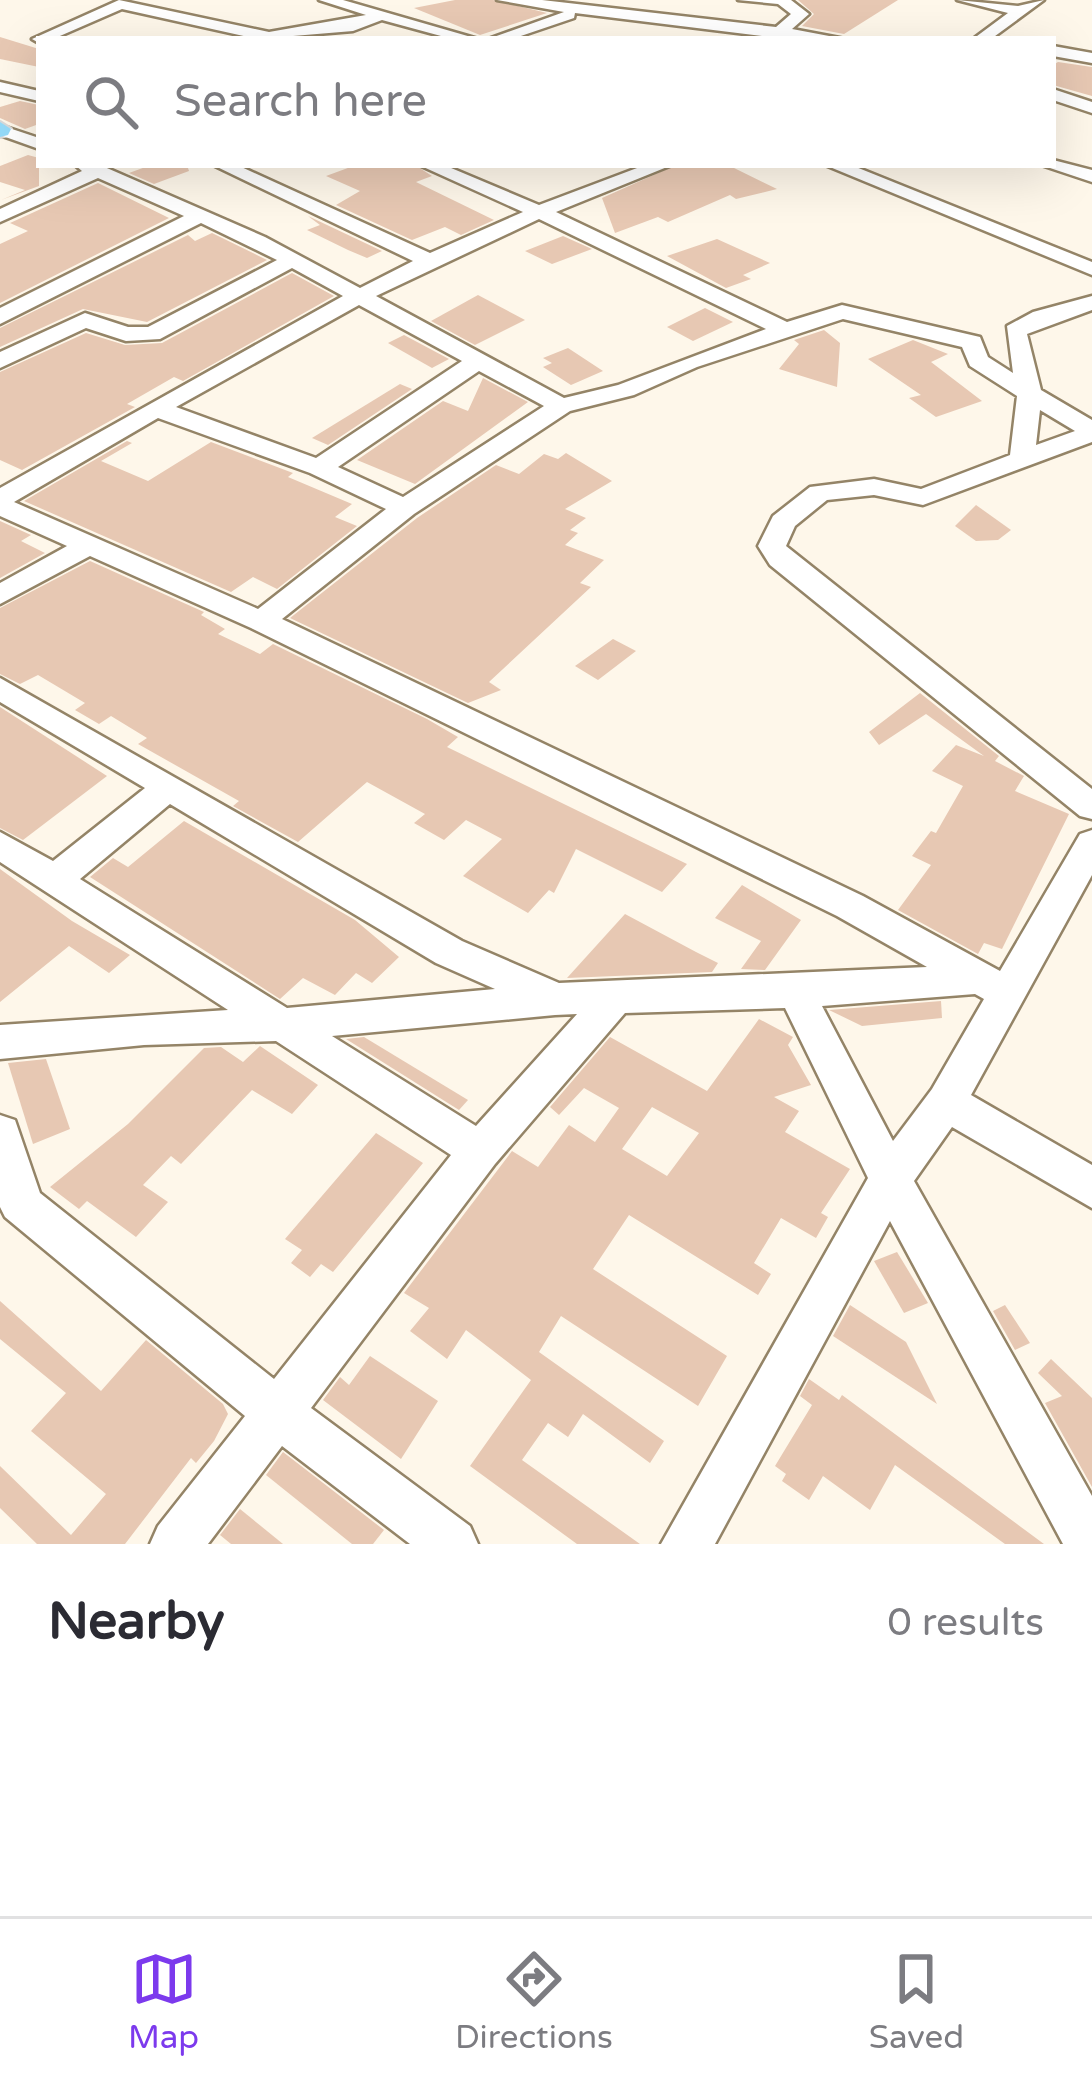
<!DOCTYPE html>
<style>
body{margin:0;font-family:"Varela Round",sans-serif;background:#f2f2f3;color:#2b2b33}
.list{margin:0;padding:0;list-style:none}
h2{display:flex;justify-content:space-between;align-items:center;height:156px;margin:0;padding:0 48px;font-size:51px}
h2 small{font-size:39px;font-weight:400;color:#7c7c81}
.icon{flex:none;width:66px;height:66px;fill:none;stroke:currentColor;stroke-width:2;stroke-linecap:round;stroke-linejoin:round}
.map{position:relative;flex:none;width:1092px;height:1544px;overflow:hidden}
.search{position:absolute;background:#fff;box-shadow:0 12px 48px #0002;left:36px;right:36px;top:36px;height:132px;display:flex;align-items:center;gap:30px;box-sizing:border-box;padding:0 42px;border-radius:0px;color:#7c7c81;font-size:45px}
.sheet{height:372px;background:#fff}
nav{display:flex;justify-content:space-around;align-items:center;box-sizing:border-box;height:168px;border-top:3px solid #e1e1e2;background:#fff;font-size:33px;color:#7c7c81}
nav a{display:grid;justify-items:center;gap:6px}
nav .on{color:#7c3aed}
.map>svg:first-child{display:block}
.building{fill:#e7c8b3;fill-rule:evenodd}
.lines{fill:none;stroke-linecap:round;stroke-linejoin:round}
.minor-casing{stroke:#948467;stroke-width:5}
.major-casing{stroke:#d9d8d7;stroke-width:4}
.minor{fill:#fff;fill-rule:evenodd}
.major{fill:#95daf8;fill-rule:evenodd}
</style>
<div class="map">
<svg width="1092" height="1544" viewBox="0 0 1092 1544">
<rect width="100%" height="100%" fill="#fef7ea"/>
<g class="building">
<polygon points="455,0 493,0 547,13 480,35 414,8"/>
<polygon points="798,0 898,0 844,34 802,26 814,14"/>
<polygon points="0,37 39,49 39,67 0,59"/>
<polygon points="1058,62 1092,67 1092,96 1053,85 1053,65"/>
<polygon points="20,101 39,105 39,124 25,129 0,118 0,107"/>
<polygon points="28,155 39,158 39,186 1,200 25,190 0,182 0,166"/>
<polygon points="151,165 187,165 189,171 154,184 129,173"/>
<polygon points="356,165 415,165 432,176 416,182 494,220 461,235 445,227 412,240 336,205 360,191 326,176"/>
<polygon points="676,165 728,165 777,189 736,199 730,195 668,222 658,217 615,233 602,198"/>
<polygon points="98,183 169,218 0,303 0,244 28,231 10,223"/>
<polygon points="308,216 382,251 367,258 348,250 307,230 320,225"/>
<polygon points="212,233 267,260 147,322 83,309 0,347 0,328 188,235 195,241"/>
<polygon points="563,236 592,249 552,264 525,251"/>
<polygon points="717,239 770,263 743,275 751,279 726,288 667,256"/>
<polygon points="292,273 334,296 183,381 174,377 127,404 135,407 22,470 0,460 0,372 86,333 125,345 162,343"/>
<polygon points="478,295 525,320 475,345 431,321"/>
<polygon points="705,308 733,322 693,341 667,327"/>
<polygon points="824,330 840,343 837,387 779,369 799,344 794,340"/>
<polygon points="404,335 449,359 432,368 388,343"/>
<polygon points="913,340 948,354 931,362 982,401 936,417 909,398 921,395 868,359"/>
<polygon points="568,348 603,371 571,385 543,367 552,363 543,358"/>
<polygon points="483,378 528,402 415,484 357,460 443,401 468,411"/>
<polygon points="400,384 412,389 328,445 312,438"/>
<polygon points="127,441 132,443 101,461 148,481 211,442 293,473 288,477 352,504 335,517 357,526 277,589 253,577 231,592 24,501"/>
<polygon points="566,453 612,481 565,509 586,518 570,530 578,533 565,545 604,560 580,583 591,587 489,682 501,690 468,703 290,618 417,518 496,465 519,474 544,454 558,459"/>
<polygon points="976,505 1011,530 998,540 976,541 955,526"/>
<polygon points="0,521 31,535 21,541 45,553 0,578"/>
<polygon points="90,561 204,612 201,615 225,629 218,634 260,654 273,644 427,719 458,737 447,747 687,864 662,892 576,849 554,893 549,890 528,913 463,876 502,839 466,820 444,840 414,823 425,814 367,782 298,842 233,806 239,801 138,744 147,738 111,716 99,724 75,710 85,703 38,675 20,684 0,674 0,608"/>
<polygon points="613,639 636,651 598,680 575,666"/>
<polygon points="920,693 999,756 995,761 1024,776 1015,791 1069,814 1002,949 984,943 978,954 898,910 931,865 912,856 931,831 936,833 963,786 932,771 956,745 984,756 926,714 879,745 869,732"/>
<polygon points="0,707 107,776 23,840 0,828"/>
<polygon points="184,821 355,920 399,957 372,983 356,973 335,995 303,978 280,999 90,877 113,858 128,867"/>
<polygon points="0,869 72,921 130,955 109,973 69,946 0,1002"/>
<polygon points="742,885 801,920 765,970 741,969 761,941 715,918"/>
<polygon points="625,914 696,952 718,963 712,972 567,978"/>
<polygon points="941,1001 942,1018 862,1026 829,1010"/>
<path d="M759 1019 793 1037 788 1045 811 1085 774 1097 799 1111 785 1132 850 1169 821 1213 828 1217 816 1238 781 1218 754 1263 771 1274 758 1295 629 1215 593 1269 727 1356 698 1406 561 1316 539 1352 664 1441 650 1463 583 1414 568 1437 548 1423 522 1460 640 1544H577L470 1466 531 1380 466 1330 447 1359 410 1331 429 1308 404 1293 512 1151 538 1167 569 1125 595 1142 619 1108 584 1088 559 1115 550 1107 610 1037 707 1091ZM652 1107 699 1133 667 1176 622 1149Z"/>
<polygon points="364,1037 468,1100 459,1110 346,1039"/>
<polygon points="260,1046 318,1085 292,1114 252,1090 181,1164 171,1156 143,1185 168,1202 136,1237 87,1201 79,1209 50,1187 128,1124 204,1048 221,1047 243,1062"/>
<polygon points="46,1059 70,1129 33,1144 8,1063"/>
<polygon points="376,1133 423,1163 333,1272 321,1264 310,1277 291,1263 302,1250 285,1239"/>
<polygon points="897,1252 928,1303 904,1313 874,1261"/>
<polygon points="0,1301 101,1391 146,1340 223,1404 228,1414 214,1441 196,1463 191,1458 125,1544 37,1544 0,1508 0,1466 71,1535 106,1494 31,1431 66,1393 0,1339"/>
<polygon points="850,1305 906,1342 937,1404 833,1336"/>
<polygon points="1005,1305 1030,1343 1015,1350 993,1311"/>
<polygon points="370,1356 438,1401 401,1459 323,1400 340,1377 349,1385"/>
<polygon points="1051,1359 1092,1398 1092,1487 1045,1403 1062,1396 1038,1373"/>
<polygon points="809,1379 839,1400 842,1395 1044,1544 1005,1544 895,1465 870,1510 823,1476 809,1500 782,1481 786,1474 775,1466 812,1405 800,1396"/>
<polygon points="283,1452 384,1530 373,1544 352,1544 266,1475"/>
<polygon points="240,1509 283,1544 231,1544 220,1535"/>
</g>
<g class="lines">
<g class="minor-casing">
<g id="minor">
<polygon points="119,0 269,32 366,15 319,0 343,0 478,39 452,39 382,20 353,31 257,39 122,9 53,39 39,39 39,43 32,39"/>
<polygon points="497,0 542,0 776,27 791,14 778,4 738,0 791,0 809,14 792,29 845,39 778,38 575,13 574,18 512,39 488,39 564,12"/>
<polygon points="957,0 1018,6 1044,0 991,39 973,39 1008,13"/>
<polygon points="1053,46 1092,53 1092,63 1053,56"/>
<polygon points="0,82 39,91 39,101 0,92"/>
<polygon points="1053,89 1092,102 1092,113 1053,100"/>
<polygon points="0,125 39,138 39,149 0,135"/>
<polygon points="1053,160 1092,170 1092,182 1041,165 1053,165"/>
<path d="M75 165H100L265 237 360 288 413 261 213 165H237L430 253 523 212 419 165H444L539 205 645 165H672L556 212 787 322 842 305 980 337 988 357 1013 373 1007 326 1033 312 1092 296V310L1027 334 1041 390 1092 420V442L923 505 874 495 827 500 795 526 786 546 1092 789V819L1080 816 770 565 758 546 773 516 810 487 874 479 921 489 1010 455 1017 396 970 366 962 347 843 319 697 367 634 395 570 411 414 514 282 619 863 896 1000 971 1080 834 1092 830V875L971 1095 1092 1165V1208L952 1127 914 1181 1092 1496V1544H1063L890 1221 715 1544H661L868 1178 785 1008 625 1013 495 1164 311 1408 470 1526 478 1544H410L282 1446 208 1544H150L158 1526 245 1416 5 1217 0 1207V1115L15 1120 40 1193 274 1379 451 1155 276 1041 144 1045 0 1059V1025L228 1010 0 862V832L53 861 145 788 0 702V678L462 941 559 983 927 967 837 916 251 628 90 556 0 604V583L67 546 0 516V488L343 296 292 268 160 339 126 341 86 328 0 368V352L85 313 128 327H148L277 260 201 223 0 324V308L184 216 98 178 0 222V209L82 171ZM539 219 766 329 618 385 564 398 376 296ZM359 305 462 361 316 458 176 407ZM479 371 544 406 403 497 338 467ZM1040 410 1075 431 1036 445ZM158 418 310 473 386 509 258 609 14 502ZM170 804 436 963 495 989 287 1008 80 879ZM975 994 984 999 932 1089 893 1141 822 1006ZM577 1014 476 1126 332 1036 555 1015Z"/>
<polygon points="825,165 851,165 1092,262 1092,275"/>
</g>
</g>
<g class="major-casing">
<polygon id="major" points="0,122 11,129 8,135 0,137"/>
</g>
<use href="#minor" class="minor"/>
<use href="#major" class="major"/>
</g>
</svg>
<div class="search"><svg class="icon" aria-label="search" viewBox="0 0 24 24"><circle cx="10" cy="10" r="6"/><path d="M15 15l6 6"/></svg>Search here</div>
</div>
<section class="sheet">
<h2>Nearby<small>0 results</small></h2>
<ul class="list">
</ul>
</section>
<nav>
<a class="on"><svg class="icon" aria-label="map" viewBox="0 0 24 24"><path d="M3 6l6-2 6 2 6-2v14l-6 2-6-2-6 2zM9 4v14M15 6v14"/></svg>Map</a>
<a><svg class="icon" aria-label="directions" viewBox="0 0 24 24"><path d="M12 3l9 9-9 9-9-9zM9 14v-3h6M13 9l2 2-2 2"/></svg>Directions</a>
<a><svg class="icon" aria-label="saved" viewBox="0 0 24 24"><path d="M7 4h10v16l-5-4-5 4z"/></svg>Saved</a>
</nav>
